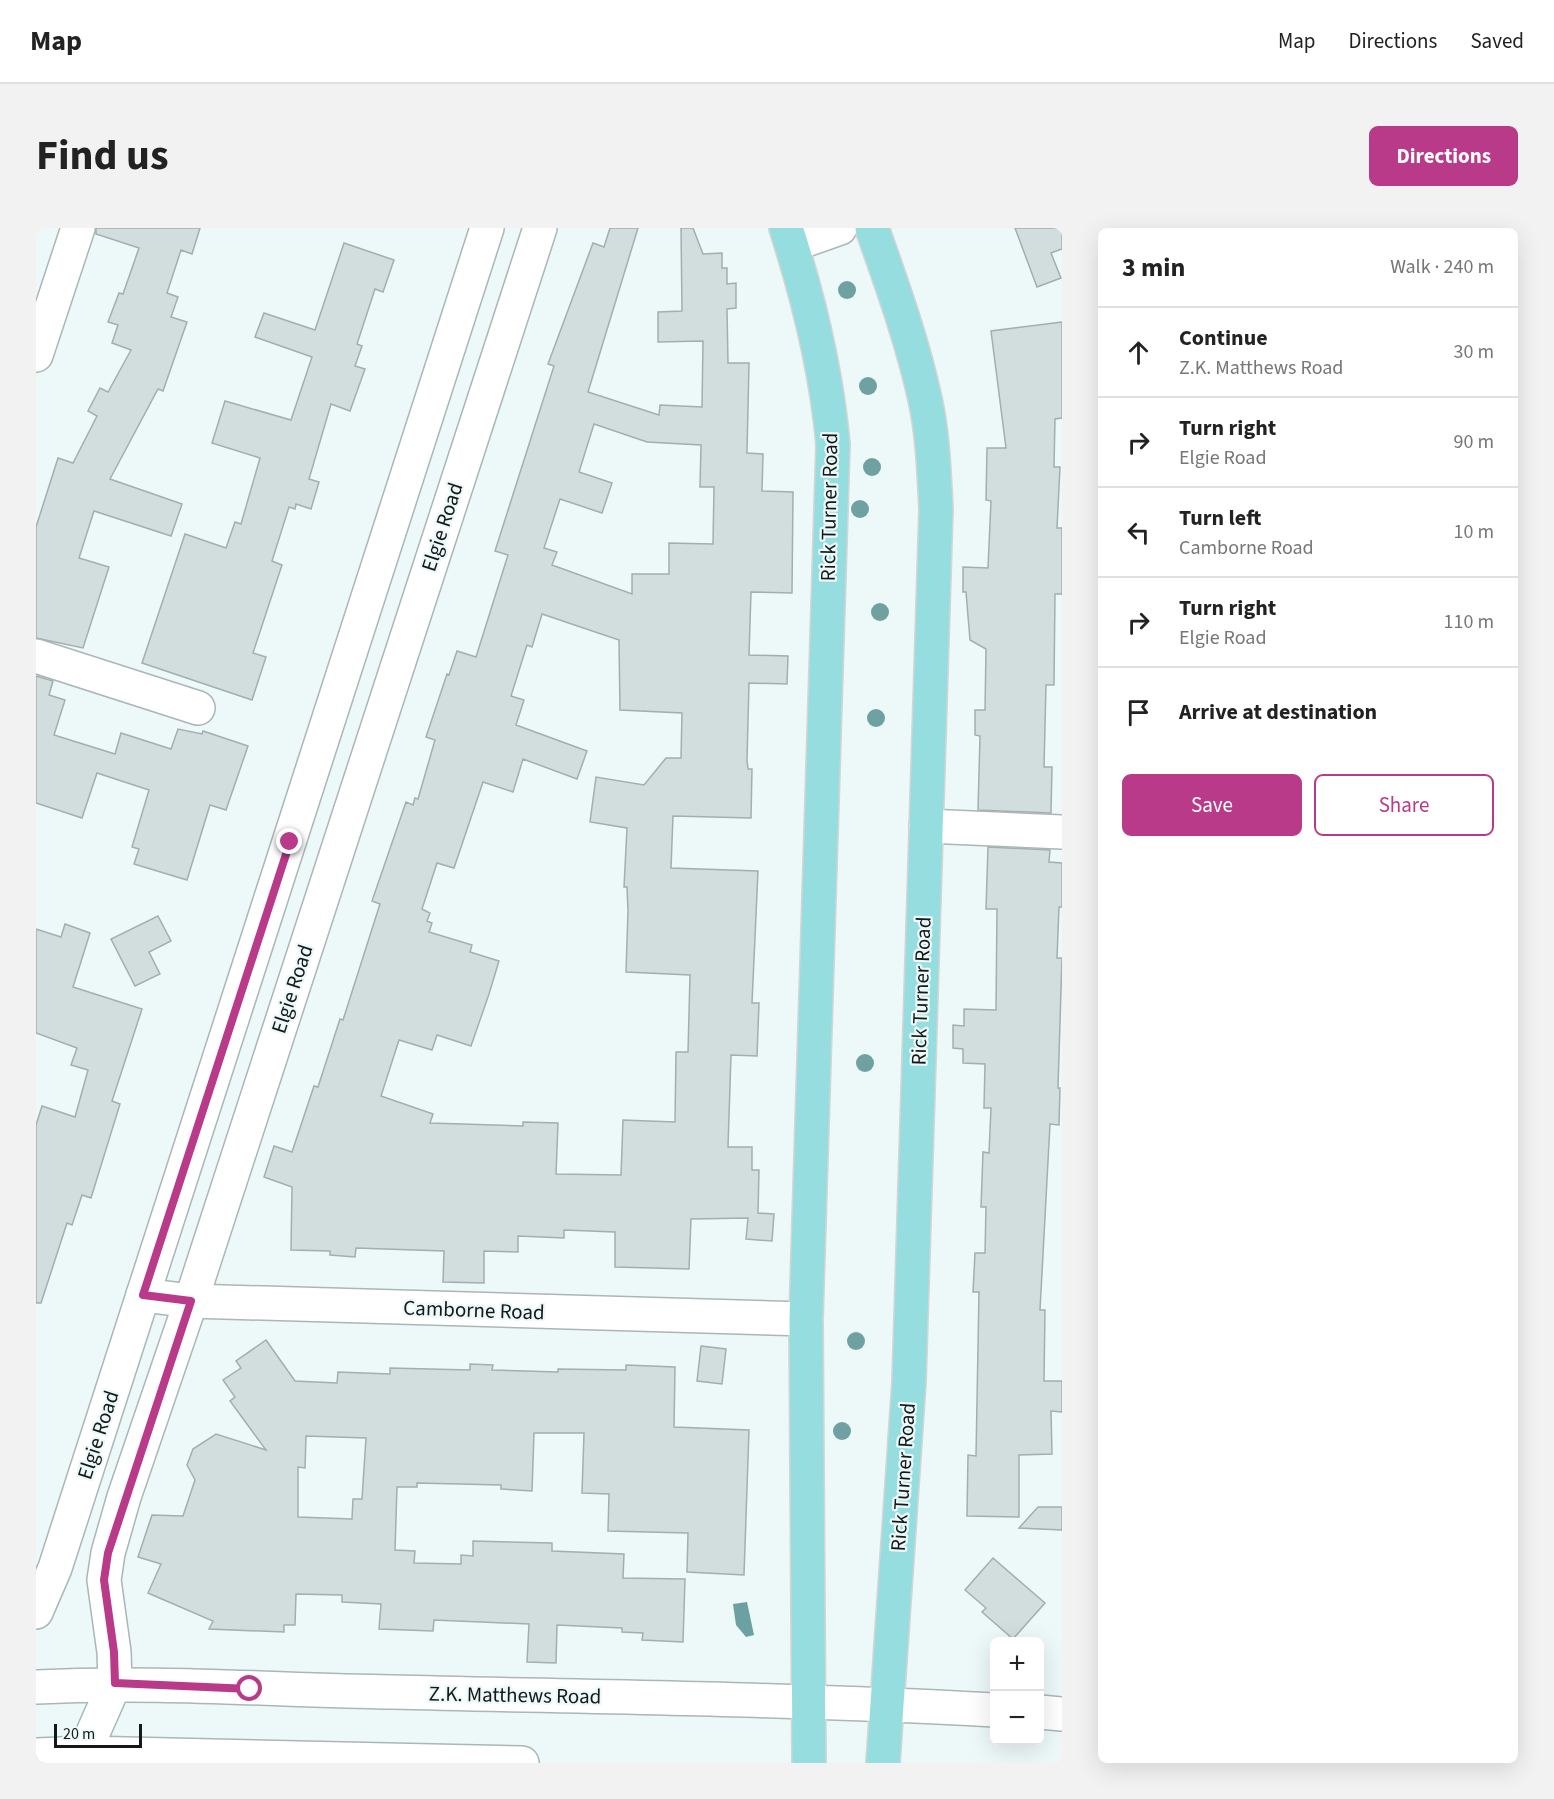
<!DOCTYPE html>
<meta charset="utf-8">
<style>
body{margin:0;font-family:"Source Sans 3",sans-serif;background:#f2f2f2;color:#222}
.controls{position:absolute;right:18px;bottom:18px;display:grid;overflow:hidden;border-radius:9px;box-shadow:0 6px 24px #0002}
.controls button{width:54px;height:54px;display:grid;place-items:center;padding:0;border:0;border-bottom:2px solid #e0e0e0;background:#fff;color:#222;font:30px sans-serif}
.scale{position:absolute;left:18px;bottom:15px;width:88px;box-sizing:border-box;padding-left:6px;border:3px solid #141818;border-top:0;font-size:16px;line-height:21px;white-space:nowrap;color:#141818;-webkit-text-stroke:4px #edf8f8;paint-order:stroke}
.stop{position:absolute;width:18px;height:18px;margin:-14px;border:4px solid #b83a88;border-radius:50%;background:#fff}
.stop.end{background:#b83a88;border-color:#fff;box-shadow:0 2px 6px #0008}
.list{margin:0;padding:0;list-style:none}
h2{display:flex;justify-content:space-between;align-items:center;height:78px;margin:0;padding:0 24px;font-size:26px}
h2 small{font-size:20px;font-weight:400;color:#767676}
.list li{display:grid;grid-template-columns:39px 1fr auto;gap:18px;align-items:center;box-sizing:border-box;height:90px;padding:0 24px;border-top:2px solid #e0e0e0}
.list b{display:block;font-size:22px;white-space:nowrap}
.list p{margin:0;font-size:20px;white-space:nowrap;color:#767676}
.list em{font-size:20px;font-style:normal;color:#767676}
.actions{display:flex;gap:12px;padding:18px 24px}
.actions a{flex:1;padding:14px 0;border:2px solid #b83a88;border-radius:9px;text-align:center;font-size:21px;color:#b83a88}
.actions .main{background:#b83a88;color:#fff}
.icon{flex:none;width:33px;height:33px;fill:none;stroke:currentColor;stroke-width:2;stroke-linecap:round;stroke-linejoin:round}
.map{position:relative;flex:none;width:1026px;height:1535px;overflow:hidden;border-radius:9px}
header{display:flex;align-items:center;gap:36px;box-sizing:border-box;height:84px;padding:0 30px;background:#fff;border-bottom:2px solid #e0e0e0}
header strong{font-size:28px}
nav{display:flex;gap:33px;margin-inline-start:auto;font-size:21px}
.intro{display:flex;align-items:center;justify-content:space-between;box-sizing:border-box;height:144px;padding:0 36px}
h1{margin:0;font-size:42px}
.button{padding:15px 27px;border-radius:9px;background:#b83a88;color:#fff;font-size:21px;font-weight:700}
main{display:flex;gap:36px;padding:0 36px}
aside{flex:1;background:#fff;border-radius:9px;box-shadow:0 6px 24px #0002}
.map>svg:first-child{display:block}
.water{fill:#6ba1a2}
.building{fill:#d2dede;stroke:#a3aeae;stroke-width:1.5;fill-rule:evenodd}
.lines{fill:none;stroke-linecap:round;stroke-linejoin:round}
.minor-casing{stroke:#abb6b6;stroke-width:36}
.major-casing{stroke:#d5d5d5;stroke-width:36}
.minor{stroke:#fff;stroke-width:33}
.major{stroke:#96dddf;stroke-width:33}
.tree{fill:#6fa1a2}
.route{stroke:#b83a88;stroke-width:8}
.labels{text-anchor:middle;stroke-width:4.5;stroke-linejoin:round;paint-order:stroke}
.street-label{font-size:21px;fill:#141818;stroke:#edf8f8}
</style>
<header>
<strong>Map</strong>
<nav><a>Map</a><a>Directions</a><a>Saved</a></nav>
</header>
<div class="intro"><h1>Find us</h1><a class="button">Directions</a></div>
<main>
<div class="map">
<svg width="1026" height="1535" viewBox="0 0 1026 1535">
<rect width="100%" height="100%" fill="#edf8f8"/>
<polygon class="water" points="711,1374 718,1407 710,1409 700,1397 697,1376"/>
<g class="building">
<polygon points="60,0 164,0 156,26 145,22 131,65 142,69 135,89 151,94 127,163 122,161 74,251 146,276 135,308 58,283 43,330 73,339 47,420 0,410 0,299 22,230 37,235 61,188 52,183 64,160 72,164 95,122 76,115 82,97 72,94 83,65 87,66 103,20 60,6"/>
<path d="M574 0H602L552 164 623 187 624 177 666 179 667 113 622 114V84L646 83 645 0H657L667 26 686 25V40H691V56L700 55V80L691 81 692 135H713L711 225 727 226 726 263 757 264 756 365 715 364 713 427 752 428 751 456 713 455 711 532 712 541H716L715 590 637 588 635 640 722 643 716 775H723L721 828 695 827 692 919H716V942H723L722 985 738 986 736 1013 710 1011 712 990 655 991 653 1041 579 1039V1004L528 1002V1010L482 1008V1024L448 1023V1055L407 1054 408 1023 320 1020 319 1029 294 1027V1023L255 1022 256 959 228 949 238 918 256 924 278 858 282 859 304 791 307 792 344 676 336 673 370 574 377 577 379 570 382 571 399 512 390 509 411 446 413 447 421 423 440 429 472 327 459 323 518 138 512 136 557 15 568 19ZM558 196 611 214 665 217 664 259H678L677 316 633 315V346H596V366L516 337 521 324 508 320 524 271 566 285 576 255 543 244ZM506 386 583 412 584 482 646 485 645 530H630L608 557 560 549 554 594 591 600 588 659H591L592 683 590 744 654 747 652 824H640L639 894 587 892 585 947 520 946 522 895 487 894V898L394 895 397 886 345 868 363 812 396 822 401 807 435 818 453 766 463 733 434 724 436 717 393 704 396 695 391 693 394 685 386 681 401 635 418 640 447 554 477 564 487 531 541 551 551 523 480 497 488 472 475 468 491 417 496 419Z"/>
<polygon points="979,0 1026,0 1026,21 1015,25 1025,50 1001,59"/>
<polygon points="308,15 358,32 347,64 339,61 321,116 326,118 319,138 329,141 314,183 295,176 273,251 283,254 275,281 260,276 259,281 253,279 236,333 246,337 217,425 230,429 216,472 106,435 149,306 190,320 199,294 205,296 224,230 176,215 189,173 255,192 276,129 219,109 228,85 279,102"/>
<polygon points="1026,94 1026,190 1019,191 1018,239 1024,239 1021,300 1026,300 1026,366 1019,366 1018,457 1010,457 1008,539 1016,539 1015,585 942,582 944,508 939,507 939,482 949,482 950,421 934,412 930,364 927,364 927,339 952,340 955,273 950,272 951,220 970,220 955,103"/>
<polygon points="0,448 17,453 13,467 29,472 18,507 79,526 85,505 135,521 142,501 166,506 167,503 212,518 190,582 174,577 151,652 98,636 103,621 96,619 113,562 61,545 46,590 0,575"/>
<polygon points="952,619 1014,622 1013,634 1026,635 1026,679 1023,679 1021,730 1026,730 1022,860 1024,860 1023,897 1014,896 1004,1082 1009,1082 1008,1153 1026,1153 1026,1184 1015,1183 1016,1226 983,1227 983,1289 931,1288 932,1227 940,1228 943,1064 937,1064 939,1025 949,1025 950,979 945,979 947,924 953,925 955,880 948,880 949,836 927,835 927,821 917,820 917,797 928,798 928,781 960,782 961,681 950,681"/>
<polygon points="122,688 135,713 113,724 124,746 99,758 75,711"/>
<polygon points="29,696 54,705 37,759 106,781 76,873 84,876 55,970 46,967 36,997 31,995 5,1075 0,1075 0,897 6,878 39,889 52,842 35,837 41,820 0,805 0,701 25,709"/>
<path d="M230 1112 259 1153 301 1155 302 1144 354 1146V1140L434 1142V1136L457 1137 456 1142 522 1144V1141L590 1142V1137L639 1139 638 1199 713 1202 708 1347 651 1344 652 1305 572 1303 573 1266 546 1265 548 1205H498L496 1263 465 1261V1257L381 1255V1259H361L359 1322 379 1323 378 1335 425 1336V1327L437 1328V1313L516 1315V1323L588 1326 587 1350 649 1351 647 1414 606 1412 607 1405 586 1404V1400L521 1397 520 1435 491 1434 493 1396 398 1392 397 1403 343 1401 345 1376 306 1374V1367L260 1366 259 1397H248V1404L173 1401 177 1393 112 1365 125 1336 102 1329 116 1287 147 1288 159 1252 151 1237 157 1221 180 1206 230 1222 194 1173 199 1169 187 1152 205 1140 200 1133ZM270 1208 330 1210 326 1271H317L316 1291 262 1289V1239L269 1240Z"/>
<polygon points="665,1118 690,1121 686,1156 661,1153"/>
<polygon points="1002,1279 1026,1279 1026,1302 983,1300"/>
<polygon points="957,1330 1009,1375 977,1411 946,1384 950,1380 929,1362"/>
</g>
<g class="lines">
<g class="minor-casing">
<g id="minor">
<polyline points="756,17 804,0"/>
<polyline points="0,127 42,0"/>
<polyline points="0,428 162,480"/>
<polyline points="890,598 1026,604"/>
<polyline points="107,1067 155,1073 770,1091"/>
<polyline points="0,1384 19,1340 451,0"/>
<path d="M0 1459C119 1453 238 1462 356 1464 557 1469 758 1471 958 1482"/>
<polyline points="1004,1484 1026,1486"/>
<polyline points="48,1525 79,1455 78,1424 68,1352 72,1325 88,1269 155,1073 504,0"/>
<polyline points="0,1527 48,1525 486,1535"/>
</g>
</g>
<g class="major-casing">
<g id="major">
<path d="M750 0C773 71 790 141 797 216L770 1091 773 1535"/>
<path d="M836 0C856 57 876 112 889 171 897 207 898 244 900 281L873 1154 847 1535"/>
</g>
</g>
<use href="#minor" class="minor"/>
<use href="#major" class="major"/>
</g>
<g class="tree">
<circle cx="811" cy="62" r="9"/>
<circle cx="832" cy="158" r="9"/>
<circle cx="836" cy="239" r="9"/>
<circle cx="824" cy="281" r="9"/>
<circle cx="844" cy="384" r="9"/>
<circle cx="840" cy="490" r="9"/>
<circle cx="829" cy="835" r="9"/>
<circle cx="820" cy="1113" r="9"/>
<circle cx="806" cy="1203" r="9"/>
</g>
<g class="lines">
<polyline class="route" points="214,1461 79,1455 78,1424 68,1352 72,1325 155,1073 107,1067 254,614"/>
</g>
<g class="labels">
<g class="street-label">
<text transform="translate(793 279) rotate(-89)" y="7">Rick Turner Road</text>
<text transform="translate(406 299) rotate(-72)" y="7">Elgie Road</text>
<text transform="translate(256 761) rotate(-72)" y="7">Elgie Road</text>
<text transform="translate(885 763) rotate(-88)" y="7">Rick Turner Road</text>
<text transform="translate(438 1082) rotate(2)" y="7">Camborne Road</text>
<text transform="translate(62 1207) rotate(-72)" y="7">Elgie Road</text>
<text transform="translate(867 1249) rotate(-86)" y="7">Rick Turner Road</text>
<text transform="translate(479 1467) rotate(1)" y="7">Z.K. Matthews Road</text>
</g>
</g>
</svg>
<div class="controls">
<button>+</button>
<button>−</button>
</div>
<div class="scale">20 m</div>
<div class="stop" style="left:214px;top:1461px"></div>
<div class="stop end" style="left:254px;top:614px"></div>
</div>
<aside>
<h2>3 min<small>Walk · 240 m</small></h2>
<ul class="list">
<li><svg class="icon" aria-label="ahead" viewBox="0 0 24 24"><path d="M12 20V5M6 11l6-6 6 6"/></svg><div><b>Continue</b><p>Z.K. Matthews Road</p></div><em>30 m</em></li>
<li><svg class="icon" aria-label="right" viewBox="0 0 24 24"><path d="M7 20v-9h11M14 6l5 5-5 5"/></svg><div><b>Turn right</b><p>Elgie Road</p></div><em>90 m</em></li>
<li><svg class="icon" aria-label="left" viewBox="0 0 24 24"><path d="M17 20v-9H6M10 6l-5 5 5 5"/></svg><div><b>Turn left</b><p>Camborne Road</p></div><em>10 m</em></li>
<li><svg class="icon" aria-label="right" viewBox="0 0 24 24"><path d="M7 20v-9h11M14 6l5 5-5 5"/></svg><div><b>Turn right</b><p>Elgie Road</p></div><em>110 m</em></li>
<li><svg class="icon" aria-label="arrive" viewBox="0 0 24 24"><path d="M6 21V4h12l-3 4 3 4H6"/></svg><div><b>Arrive at destination</b></div></li>
</ul>
<div class="actions"><a class="main">Save</a><a>Share</a></div>
</aside>
</main>
